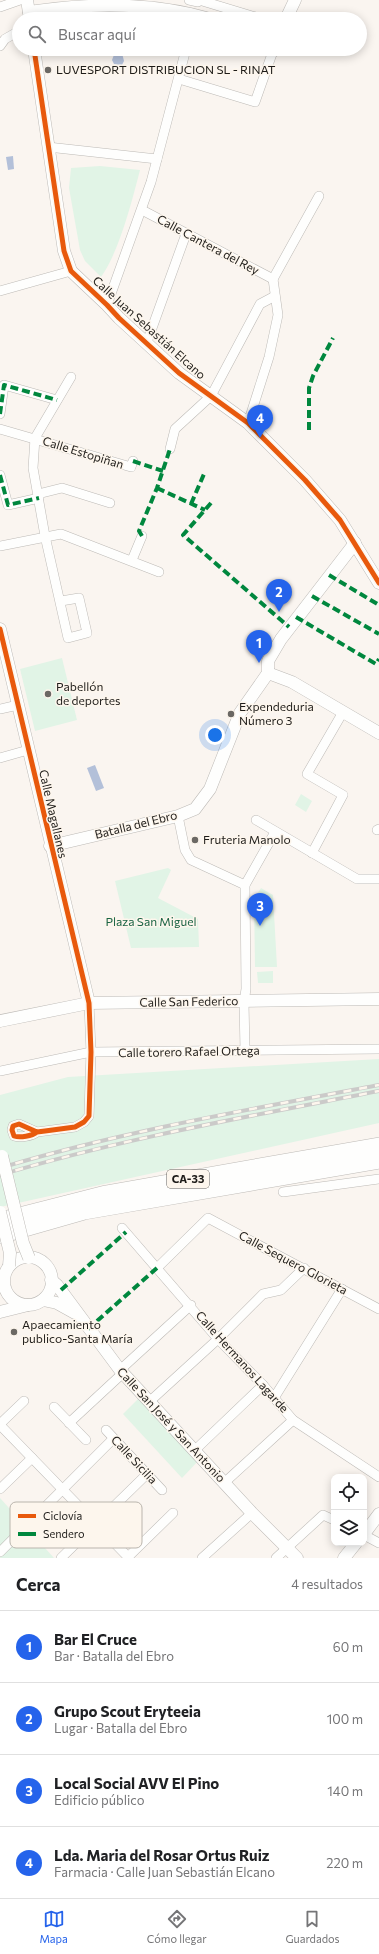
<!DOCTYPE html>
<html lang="es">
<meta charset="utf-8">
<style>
body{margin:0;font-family:Commissioner,sans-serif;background:#f2f2f2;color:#202124}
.controls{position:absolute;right:12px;bottom:12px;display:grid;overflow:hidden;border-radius:8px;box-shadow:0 2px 10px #0003}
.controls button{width:36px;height:36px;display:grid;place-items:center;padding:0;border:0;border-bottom:1px solid #e0e0e0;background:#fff;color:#202124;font:20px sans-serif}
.you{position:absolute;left:215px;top:735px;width:14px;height:14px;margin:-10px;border:3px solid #fff;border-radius:50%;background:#1a73e8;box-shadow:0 0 0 6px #1a73e833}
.badge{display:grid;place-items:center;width:26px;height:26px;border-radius:50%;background:#2563eb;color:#fff;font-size:13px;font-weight:700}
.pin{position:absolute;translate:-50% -33px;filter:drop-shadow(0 1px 2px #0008)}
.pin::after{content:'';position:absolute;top:21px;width:14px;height:12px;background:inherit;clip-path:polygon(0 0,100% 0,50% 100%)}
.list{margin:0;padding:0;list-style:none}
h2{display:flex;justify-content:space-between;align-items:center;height:52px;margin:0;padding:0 16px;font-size:17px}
h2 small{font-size:13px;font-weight:400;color:#757577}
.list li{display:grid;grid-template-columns:26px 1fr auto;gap:12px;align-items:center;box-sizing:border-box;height:72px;padding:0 16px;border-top:1px solid #e0e0e0}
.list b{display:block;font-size:15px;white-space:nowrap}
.list p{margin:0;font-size:13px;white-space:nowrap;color:#757577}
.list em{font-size:13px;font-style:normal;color:#757577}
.icon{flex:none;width:22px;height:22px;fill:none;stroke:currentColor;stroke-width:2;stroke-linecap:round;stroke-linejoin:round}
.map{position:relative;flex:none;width:379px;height:1558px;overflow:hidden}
.search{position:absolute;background:#fff;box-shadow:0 2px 10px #0003;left:12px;right:12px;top:12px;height:44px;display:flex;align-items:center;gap:10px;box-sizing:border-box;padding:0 14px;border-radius:22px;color:#757577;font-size:15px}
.sheet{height:340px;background:#fff}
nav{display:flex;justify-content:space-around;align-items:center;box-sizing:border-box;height:56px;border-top:1px solid #e0e0e0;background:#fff;font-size:11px;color:#757577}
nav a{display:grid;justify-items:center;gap:2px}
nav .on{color:#2563eb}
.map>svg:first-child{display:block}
.green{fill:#e1f4e6}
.water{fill:#b3c0d9}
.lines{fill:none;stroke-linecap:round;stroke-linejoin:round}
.minor-casing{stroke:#bdbab6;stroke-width:10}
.tertiary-casing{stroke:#bdbab6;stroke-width:13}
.motorway-casing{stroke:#bdbab6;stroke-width:18}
.minor{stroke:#fefefd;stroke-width:9}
.tertiary{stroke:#fefefd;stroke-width:12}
.motorway{stroke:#fefefd;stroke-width:17}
.rail-casing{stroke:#cbcac9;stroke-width:4}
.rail{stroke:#fdf6ed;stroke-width:2.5;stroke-dasharray:8;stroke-linecap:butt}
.tertiary-bridge-casing{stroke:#bdbab6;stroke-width:13;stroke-linecap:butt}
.tertiary-bridge{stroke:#fefefd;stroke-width:12}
.quiet{stroke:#00873e;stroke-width:4;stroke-dasharray:8 4;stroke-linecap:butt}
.cycleway-casing{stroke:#fdf6ed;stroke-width:8}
.cycleway{stroke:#e8590c;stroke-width:5}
.poi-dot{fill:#6b6864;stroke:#fdf6ed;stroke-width:1.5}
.labels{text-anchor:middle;stroke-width:3;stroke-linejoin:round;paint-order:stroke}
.shield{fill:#fdf6ed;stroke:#615d59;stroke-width:1}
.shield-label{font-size:11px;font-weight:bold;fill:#1e1c19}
.poi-label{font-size:12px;fill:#1e1c19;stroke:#fdf6ed;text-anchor:start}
.street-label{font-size:12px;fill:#1e1c19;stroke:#fdf6ed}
.park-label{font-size:12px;fill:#1a6444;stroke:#fdf6ed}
.key{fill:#fdf6ed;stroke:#bab5ad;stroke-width:1}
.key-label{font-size:11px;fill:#1e1c19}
</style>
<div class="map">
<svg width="379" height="1558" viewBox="0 0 379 1558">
<rect width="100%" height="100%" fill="#faf5f0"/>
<g class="green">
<path d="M100 166 140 170C132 201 119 252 101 277L85 261 80 250 69 188 71 168Z"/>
<polygon points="62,658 77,720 35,731 20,669"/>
<polygon points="301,794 312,801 306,812 295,805"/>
<polygon points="168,868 171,870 158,898 198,919 199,947 131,948 115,881"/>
<polygon points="261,888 273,895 277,967 255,967 254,899"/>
<polygon points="273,971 273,983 258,983 257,972"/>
<polygon points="379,1059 379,1123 0,1207 0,1095 68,1077"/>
<polygon points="139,1398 199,1460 182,1478 123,1414"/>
<polygon points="0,1498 54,1558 0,1558"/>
</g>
<g class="water">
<polygon points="111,49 124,49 122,53 124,61 122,65 114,64 112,60 115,52"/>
<polygon points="13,156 14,169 8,170 6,157"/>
<polygon points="95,765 104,788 96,791 87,768"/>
</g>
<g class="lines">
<g class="minor-casing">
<g id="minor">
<polyline points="189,0 198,2"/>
<polyline points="199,0 262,19"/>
<polyline points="0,7 20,0"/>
<polyline points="0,46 5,39 19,31"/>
<polyline points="179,79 255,102 273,51"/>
<polyline points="48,147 157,159"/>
<polyline points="142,210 273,279"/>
<polyline points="273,279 319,196"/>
<polyline points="0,291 71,271"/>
<polyline points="107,305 151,182 186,49"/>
<polyline points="147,342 186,234"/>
<polyline points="0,414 4,385 57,400"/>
<polyline points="248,423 269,357 278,315 273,279"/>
<polyline points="0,429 131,467 133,461"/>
<polyline points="170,449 175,429 211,396 260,304 275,296"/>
<polyline points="0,475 8,505 39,498"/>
<polyline points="38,494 62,488 110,503"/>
<polyline points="0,546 61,534 159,572"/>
<polyline points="132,560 142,536"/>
<polyline points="61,601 79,598 87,633 68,638 45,536 33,468 35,438 71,377"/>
<polyline points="0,709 18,705"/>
<polyline points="0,758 28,750"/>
<polyline points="178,816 185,850 191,860 245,885"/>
<polyline points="256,820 357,879 379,879"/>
<polyline points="377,830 379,829"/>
<polyline points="312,853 343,795 307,774 343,712"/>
<polyline points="245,1051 244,1002 246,989 245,885 275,832"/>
<polyline points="0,1071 91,1052 379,1049"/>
<path d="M37 1132C32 1136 20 1138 14 1136L12 1130 13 1126 19 1124 37 1132 45 1131 75 1127 84 1122 89 1116 91 1052 89 1003"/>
<polyline points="283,1192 379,1179"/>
<polyline points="122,1228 218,1339 263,1385 293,1420 379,1477"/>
<polyline points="157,1268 208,1218 379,1309"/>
<polyline points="120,1370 191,1305"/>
<polyline points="274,1398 342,1289"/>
<polyline points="149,1402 218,1339 263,1294 281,1290 304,1268"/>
<polyline points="54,1407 86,1440"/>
<polyline points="69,1423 123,1373"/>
<polyline points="0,1424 24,1401"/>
<polyline points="0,1425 129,1558"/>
<polyline points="106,1430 162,1490"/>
<polyline points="195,1450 263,1385"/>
<polyline points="224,1483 293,1420"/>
<polyline points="0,1489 32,1458"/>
<polyline points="364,1535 379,1543"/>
<polyline points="0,1552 113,1439"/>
<polyline points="128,1557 173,1513"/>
<polyline points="61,1558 147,1474"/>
<polyline points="202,1558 252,1513"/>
<polyline points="276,1558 323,1515 334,1520"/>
</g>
</g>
<g class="tertiary-casing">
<g id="tertiary">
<polyline points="27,0 30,19"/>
<path d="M29 12C88 3 152 2 210 19"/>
<polyline points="71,19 147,19"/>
<polyline points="286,19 295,0"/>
<polyline points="34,49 64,251 71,271 107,305 119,318 179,373 248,423 305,480 340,520 379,583"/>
<polyline points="268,49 273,51 274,49"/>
<polyline points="0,629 89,1003"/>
<polyline points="268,673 292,682 379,733"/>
<polyline points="50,846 178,816 195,809 210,789 240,713 268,673 268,661 281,639 355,543"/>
<polyline points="0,1021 89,1003 379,999"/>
<circle cx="28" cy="1281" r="24"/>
<polyline points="51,1280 57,1285 120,1370 252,1513 297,1558"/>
<polyline points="43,1300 57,1303 75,1313"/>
<polyline points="0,1312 28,1305"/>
<polyline points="364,1534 379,1514"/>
<polyline points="344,1558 356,1543"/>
</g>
</g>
<g class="motorway-casing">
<g id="motorway">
<polyline points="0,1221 106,1194 379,1146"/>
<polyline points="0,1235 84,1211 379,1160"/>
</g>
</g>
<use href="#minor" class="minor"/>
<use href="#tertiary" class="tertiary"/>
<use href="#motorway" class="motorway"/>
<g class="rail-casing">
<g id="rail">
<path d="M0 1168C124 1131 252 1109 379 1085"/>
<path d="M0 1175C124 1138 252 1116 379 1091"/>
</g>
</g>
<use href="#rail" class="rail"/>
<g class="tertiary-bridge-casing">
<g id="tertiary-bridge">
<polyline points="2,1156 23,1243 29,1258"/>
<polyline points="0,1212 10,1253 9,1266"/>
</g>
</g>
<use href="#tertiary-bridge" class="tertiary-bridge"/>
<g class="quiet">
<polyline points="0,414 4,385 57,400"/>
<polyline points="309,430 309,388 313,376 333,338"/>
<polyline points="133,461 163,471"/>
<polyline points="0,475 8,505 39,498"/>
<polyline points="157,488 205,510"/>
<polyline points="211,503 183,535 289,627"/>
<polyline points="191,504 204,474"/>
<polyline points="142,536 139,531 157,488 170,449"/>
<polyline points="329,575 379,605"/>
<polyline points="312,596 379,634"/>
<polyline points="296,617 376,664 379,659"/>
<polyline points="61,1290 126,1232"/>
<polyline points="88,1329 157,1268"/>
</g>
<g class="cycleway-casing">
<g id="cycleway">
<polyline points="34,49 64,251 71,271 107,305 119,318 179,373 248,423 305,480 340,520 379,583"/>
<path d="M0 629 89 1003 91 1052 89 1116 84 1122 75 1127 45 1131 37 1132 19 1124 13 1126 12 1130 14 1136C20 1138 32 1136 37 1132"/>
</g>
</g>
<use href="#cycleway" class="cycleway"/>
</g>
<g class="poi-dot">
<circle cx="48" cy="70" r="4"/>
<circle cx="48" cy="694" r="4"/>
<circle cx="231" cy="714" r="4"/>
<circle cx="195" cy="840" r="4"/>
<circle cx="14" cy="1332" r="4"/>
</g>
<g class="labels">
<rect class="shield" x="167" y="1170" width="42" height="18" rx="3"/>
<g class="shield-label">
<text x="188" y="1183">CA-33</text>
</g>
<g class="poi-label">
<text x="56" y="74">LUVESPORT DISTRIBUCION SL - RINAT</text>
<text x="56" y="691">Pabellón<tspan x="56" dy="14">de deportes</tspan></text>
<text x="239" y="711">Expendeduria<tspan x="239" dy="14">Número 3</tspan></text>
<text x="203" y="844">Fruteria Manolo</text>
<text x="22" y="1329">Apaecamiento<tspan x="22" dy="14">publico-Santa María</tspan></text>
</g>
<g class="street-label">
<text transform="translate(208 245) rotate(28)" y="4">Calle Cantera del Rey</text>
<text transform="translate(149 328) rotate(42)" y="4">Calle Juan Sebastián Elcano</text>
<text transform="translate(83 453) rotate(17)" y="4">Calle Estopiñan</text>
<text transform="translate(53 814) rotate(77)" y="4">Calle Magallanes</text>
<text transform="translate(136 825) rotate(-14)" y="4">Batalla del Ebro</text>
<text transform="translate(189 1002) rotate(-1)" y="4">Calle San Federico</text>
<text transform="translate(189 1052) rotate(-1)" y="4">Calle torero Rafael Ortega</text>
<text transform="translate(293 1263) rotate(28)" y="4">Calle Sequero Glorieta</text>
<text transform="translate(242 1362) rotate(48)" y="4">Calle Hermanos Lagarde</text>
<text transform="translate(171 1425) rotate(47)" y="4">Calle San José y San Antonio</text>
<text transform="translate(134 1460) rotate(47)" y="4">Calle Sicilia</text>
</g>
<g class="park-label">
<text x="151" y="926">Plaza San Miguel</text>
</g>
</g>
<rect x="10" y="1502" width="132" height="46" rx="6" class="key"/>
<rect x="18" y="1514" width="18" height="4" fill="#e8590c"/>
<rect x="18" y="1532" width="18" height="4" fill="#00873e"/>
<g class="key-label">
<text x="43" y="1520">Ciclovía</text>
<text x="43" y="1538">Sendero</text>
</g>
</svg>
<div class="controls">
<button><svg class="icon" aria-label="locate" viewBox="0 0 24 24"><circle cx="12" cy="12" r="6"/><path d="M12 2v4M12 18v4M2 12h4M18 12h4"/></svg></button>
<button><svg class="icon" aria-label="layers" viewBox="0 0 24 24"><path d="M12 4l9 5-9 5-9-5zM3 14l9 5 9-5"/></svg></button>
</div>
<div class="you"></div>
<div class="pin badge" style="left:259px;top:663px">1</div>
<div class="pin badge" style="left:279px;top:612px">2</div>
<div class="pin badge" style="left:260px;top:926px">3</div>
<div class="pin badge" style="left:260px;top:438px">4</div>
<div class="search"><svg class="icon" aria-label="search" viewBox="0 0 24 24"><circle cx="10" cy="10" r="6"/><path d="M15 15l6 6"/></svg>Buscar aquí</div>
</div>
<section class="sheet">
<h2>Cerca<small>4 resultados</small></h2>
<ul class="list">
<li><span class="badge">1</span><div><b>Bar El Cruce</b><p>Bar · Batalla del Ebro</p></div><em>60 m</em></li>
<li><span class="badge">2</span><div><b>Grupo Scout Eryteeia</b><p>Lugar · Batalla del Ebro</p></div><em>100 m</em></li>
<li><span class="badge">3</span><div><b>Local Social AVV El Pino</b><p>Edificio público</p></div><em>140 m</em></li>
<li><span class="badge">4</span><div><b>Lda. Maria del Rosar Ortus Ruiz</b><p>Farmacia · Calle Juan Sebastián Elcano</p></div><em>220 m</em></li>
</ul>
</section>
<nav>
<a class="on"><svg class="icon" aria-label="map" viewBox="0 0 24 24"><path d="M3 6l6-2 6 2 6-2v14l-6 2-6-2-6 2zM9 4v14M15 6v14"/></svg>Mapa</a>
<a><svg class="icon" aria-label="directions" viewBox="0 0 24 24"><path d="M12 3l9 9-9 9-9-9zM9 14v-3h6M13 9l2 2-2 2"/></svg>Cómo llegar</a>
<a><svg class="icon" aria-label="saved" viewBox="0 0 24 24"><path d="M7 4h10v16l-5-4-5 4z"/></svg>Guardados</a>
</nav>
